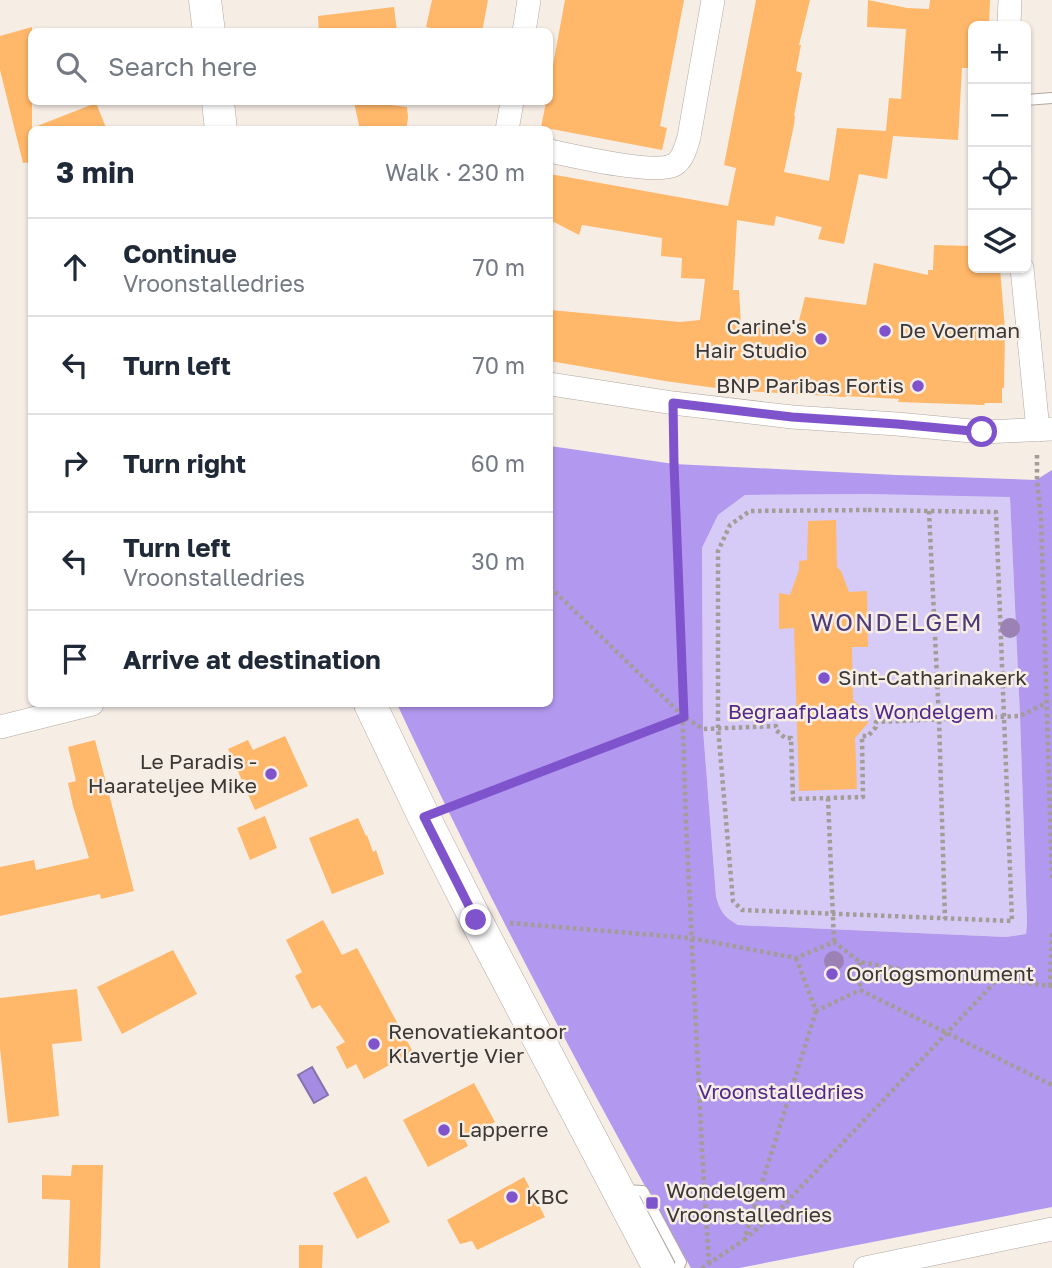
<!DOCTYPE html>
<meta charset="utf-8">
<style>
body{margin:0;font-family:"Golos Text",sans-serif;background:#f6f6f7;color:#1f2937}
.controls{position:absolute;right:21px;top:21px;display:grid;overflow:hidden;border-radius:10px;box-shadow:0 2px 5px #0004}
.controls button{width:63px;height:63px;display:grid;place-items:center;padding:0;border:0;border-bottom:2px solid #e0e1e3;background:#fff;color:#1f2937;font:35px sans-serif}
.stop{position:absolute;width:21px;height:21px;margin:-16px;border:5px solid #7f53cc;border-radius:50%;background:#fff}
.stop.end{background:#7f53cc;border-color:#fff;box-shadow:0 2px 7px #0008}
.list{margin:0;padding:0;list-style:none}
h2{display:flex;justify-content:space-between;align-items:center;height:91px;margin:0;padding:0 28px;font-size:30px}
h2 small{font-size:23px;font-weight:400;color:#747a83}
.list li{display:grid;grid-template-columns:46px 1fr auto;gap:21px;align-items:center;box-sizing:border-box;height:98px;padding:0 28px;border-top:2px solid #e0e1e3}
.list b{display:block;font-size:26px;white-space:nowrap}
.list p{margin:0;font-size:23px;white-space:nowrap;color:#747a83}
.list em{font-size:23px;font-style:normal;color:#747a83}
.icon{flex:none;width:38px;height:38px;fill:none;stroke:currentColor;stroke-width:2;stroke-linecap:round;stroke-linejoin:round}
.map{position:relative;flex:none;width:1052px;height:1268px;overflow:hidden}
.search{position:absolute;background:#fff;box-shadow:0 2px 5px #0004;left:28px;top:28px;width:525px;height:77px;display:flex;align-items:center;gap:18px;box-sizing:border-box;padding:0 24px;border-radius:10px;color:#747a83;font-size:26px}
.panel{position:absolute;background:#fff;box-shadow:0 2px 5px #0004;left:28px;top:126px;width:525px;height:581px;border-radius:10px}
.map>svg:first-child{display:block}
.green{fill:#d6cbf6}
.forest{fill:#b298ef;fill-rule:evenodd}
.water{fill:#a58be1;stroke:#8572ad;stroke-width:2}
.building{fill:#ffb769}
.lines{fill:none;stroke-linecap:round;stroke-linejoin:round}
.lane-casing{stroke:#b0a8a0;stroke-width:12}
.street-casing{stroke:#b0a8a0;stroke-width:24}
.secondary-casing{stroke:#b0a8a0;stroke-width:33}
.path{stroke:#a39c97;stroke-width:4.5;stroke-dasharray:3.5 3.5;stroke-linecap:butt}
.lane{stroke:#fff;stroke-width:10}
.street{stroke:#fff;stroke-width:23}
.secondary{stroke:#fff;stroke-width:32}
.tree{fill:#9c81b5}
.route{stroke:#7f53cc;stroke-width:9}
.poi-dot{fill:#7f53cc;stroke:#f6ede5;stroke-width:2.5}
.labels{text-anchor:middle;stroke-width:5;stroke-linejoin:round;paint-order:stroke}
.poi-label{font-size:21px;fill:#3b3734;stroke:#f6ede5;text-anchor:start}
.park-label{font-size:21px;fill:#52298d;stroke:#f6ede5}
.quarter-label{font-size:24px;letter-spacing:2px;fill:#4f3b77;stroke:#f6ede5}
</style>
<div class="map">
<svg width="1052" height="1268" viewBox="0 0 1052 1268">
<rect width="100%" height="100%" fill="#f6ede5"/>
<path class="green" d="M868 494 1010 496 1020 716 1027 923 1026 934 1006 937 738 925C725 918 719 910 716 896L703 729 702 548 718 515 745 495Z"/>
<path class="forest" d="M550 446 674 464 896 475 1036 480 1052 470V1207L739 1268H691C586 1083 487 896 397 704H550ZM868 494 1010 497 1020 716 1027 923 1026 934 1006 937 738 925C725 918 719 910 716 896L703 729 702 548 718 515 745 495Z"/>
<polygon class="water" points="312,1067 328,1095 314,1103 298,1075"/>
<g class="building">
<polygon points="432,0 488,0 482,32 451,32 426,27"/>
<polygon points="565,0 684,0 660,126 667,128 662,150 541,127 546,102 550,102 550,81"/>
<polygon points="756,0 810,0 799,45 801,45 796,71 802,73 794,116 795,116 794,125 784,172 829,181 837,128 886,131 889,98 901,99 906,29 867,27 868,0 907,8 929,9 930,0 990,0 989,26 973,26 973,68 962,68 958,140 893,136 887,179 859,174 844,244 818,239 822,227 776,216 774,226 737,220 733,290 739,290 741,325 796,332 805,297 866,305 874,263 928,275 928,270 933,270 934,245 973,246 973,268 1000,268 1005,330 1004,388 1002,388 1002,403 985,403 984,405 898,402 899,399 846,396 846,397 730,390 665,381 550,361 550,310 680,322 700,320 705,279 681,278 682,258 661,256 662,238 582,225 579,235 550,220 550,174 728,206 736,168 724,165"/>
<polygon points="394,7 397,32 319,32 318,16"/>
<polygon points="32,27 32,128 96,103 107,130 32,130 32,162 23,163 0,70 0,36"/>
<polygon points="354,102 367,102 407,107 408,118 406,130 360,130"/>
<polygon points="836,520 837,567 841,571 849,592 867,591 868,647 852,647 853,700 867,713 868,723 855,738 857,789 799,791 794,628 779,629 779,593 790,595 799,570 799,561 807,560 808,521"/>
<polygon points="285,736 308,786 255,810 228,749 248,740 253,750"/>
<polygon points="95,740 134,891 101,899 100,894 0,916 0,867 34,860 36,870 89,858 73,806 68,783 76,781 68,747"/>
<polygon points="265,816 277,848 250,860 237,828"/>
<polygon points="358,818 366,836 367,835 373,852 376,850 384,874 332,894 309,838"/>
<polygon points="323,920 342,955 357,948 413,1052 364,1079 356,1064 347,1069 336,1047 345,1042 320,1005 312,1009 295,976 302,972 286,940"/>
<polygon points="173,950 197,994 122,1034 97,987"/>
<polygon points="77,989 82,1041 52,1044 59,1116 8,1123 0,1048 0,998"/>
<polygon points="474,1083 495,1122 464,1138 468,1146 428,1167 403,1120"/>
<polygon points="72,1165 103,1165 100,1268 68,1268 70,1200 42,1199 42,1175 71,1176"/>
<polygon points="366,1176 390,1222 357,1239 333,1193"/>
<polygon points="524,1177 545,1217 477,1250 472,1241 460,1244 447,1220"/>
<polygon points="299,1245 323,1245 322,1268 299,1268"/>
</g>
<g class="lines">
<g class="lane-casing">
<g id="lane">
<polyline points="1026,100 1052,98"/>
<polyline points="624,1190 643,1191 681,1262 678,1268"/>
</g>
</g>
<g class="street-casing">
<g id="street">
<polyline points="1009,26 1010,0"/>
<polyline points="524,32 529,0"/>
<polyline points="507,130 512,102"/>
<path d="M550 151C573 156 654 175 674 165 683 160 686 147 689 137L713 0"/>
<polyline points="1022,268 1038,430"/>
<polyline points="550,384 673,403 792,417 897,424 982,432 1052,429"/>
<polyline points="0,727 92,704"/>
<polyline points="865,1268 1052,1229"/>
</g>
</g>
<g class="secondary-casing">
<g id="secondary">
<polyline points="205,0 209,32"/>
<polyline points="218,102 221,130"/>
<polyline points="370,704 424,817 476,920 659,1268"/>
</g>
</g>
<g class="path">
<polyline points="673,428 686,822 702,1150 709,1264"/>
<polyline points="1037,455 1037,480 1041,519 1052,878"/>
<polygon points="868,510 996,512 1012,921 742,910 733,901 718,728 718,551 730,525 750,511"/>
<polyline points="929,511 939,719 945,919"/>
<polyline points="550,587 684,717 703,729 776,726 776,730 785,738 791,738 793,799 863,797 862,736 868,736 876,727 876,722 1020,716 1046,703"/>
<polyline points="828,798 834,942"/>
<polyline points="453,806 684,717"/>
<polyline points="510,923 691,938 796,958 834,942 860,962 906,970 1052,986"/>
<polyline points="796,958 816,1011 860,990"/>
<polyline points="860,962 860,990 1052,1085"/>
<polyline points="1050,986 1052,931"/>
<polyline points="744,1240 782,1207 996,981"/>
<polyline points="702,1268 744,1240 816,1011"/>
</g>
<use href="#lane" class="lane"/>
<use href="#street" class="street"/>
<use href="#secondary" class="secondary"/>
</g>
<g class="tree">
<circle cx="1010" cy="628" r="10"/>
<circle cx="834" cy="961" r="10"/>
</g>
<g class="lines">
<polyline class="route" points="476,920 424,817 684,717 674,464 673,403 792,417 897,424 982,432"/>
</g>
<g class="poi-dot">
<circle cx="885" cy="331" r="7"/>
<circle cx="821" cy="339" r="7"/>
<circle cx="918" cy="386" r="7"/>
<circle cx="824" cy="678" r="7"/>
<circle cx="271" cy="774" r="7"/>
<circle cx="832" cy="974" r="7"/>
<circle cx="374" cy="1044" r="7"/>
<circle cx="444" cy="1130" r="7"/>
<circle cx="512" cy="1197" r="7"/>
<rect x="645" y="1196" width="14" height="14" rx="3.5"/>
</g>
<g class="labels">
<g class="poi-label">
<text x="807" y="334" text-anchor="end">Carine's<tspan x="807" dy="24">Hair Studio</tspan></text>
<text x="899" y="338">De Voerman</text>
<text x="904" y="393" text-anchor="end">BNP Paribas Fortis</text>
<text x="838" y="685">Sint-Catharinakerk</text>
<text x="257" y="769" text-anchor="end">Le Paradis -<tspan x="257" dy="24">Haarateljee Mike</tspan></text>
<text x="846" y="981">Oorlogsmonument</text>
<text x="388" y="1039">Renovatiekantoor<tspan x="388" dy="24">Klavertje Vier</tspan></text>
<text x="458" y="1137">Lapperre</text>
<text x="666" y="1198">Wondelgem<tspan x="666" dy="24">Vroonstalledries</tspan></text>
<text x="526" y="1204">KBC</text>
</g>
<g class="park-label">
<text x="861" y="719">Begraafplaats Wondelgem</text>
<text x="781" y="1099">Vroonstalledries</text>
</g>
<g class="quarter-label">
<text x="897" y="631">WONDELGEM</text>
</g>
</g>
</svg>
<div class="controls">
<button>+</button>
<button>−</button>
<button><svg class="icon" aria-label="locate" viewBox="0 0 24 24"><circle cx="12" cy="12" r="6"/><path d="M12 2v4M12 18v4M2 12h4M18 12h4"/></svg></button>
<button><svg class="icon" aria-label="layers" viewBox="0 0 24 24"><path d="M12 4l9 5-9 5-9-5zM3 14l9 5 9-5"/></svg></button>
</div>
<div class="stop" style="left:982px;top:432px"></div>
<div class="stop end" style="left:476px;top:920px"></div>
<div class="search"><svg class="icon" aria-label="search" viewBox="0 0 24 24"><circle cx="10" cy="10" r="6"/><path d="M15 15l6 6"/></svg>Search here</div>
<section class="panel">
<h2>3 min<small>Walk · 230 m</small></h2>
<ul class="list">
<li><svg class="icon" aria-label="ahead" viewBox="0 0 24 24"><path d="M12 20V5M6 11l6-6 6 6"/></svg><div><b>Continue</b><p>Vroonstalledries</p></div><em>70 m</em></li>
<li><svg class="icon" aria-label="left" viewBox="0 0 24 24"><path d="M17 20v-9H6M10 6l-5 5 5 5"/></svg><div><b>Turn left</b></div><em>70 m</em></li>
<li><svg class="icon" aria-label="right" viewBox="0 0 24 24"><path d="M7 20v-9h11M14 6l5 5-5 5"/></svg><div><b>Turn right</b></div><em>60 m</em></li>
<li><svg class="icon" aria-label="left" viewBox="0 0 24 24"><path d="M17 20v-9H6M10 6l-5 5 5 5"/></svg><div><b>Turn left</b><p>Vroonstalledries</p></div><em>30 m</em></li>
<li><svg class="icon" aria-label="arrive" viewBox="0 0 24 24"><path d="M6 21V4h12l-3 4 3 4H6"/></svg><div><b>Arrive at destination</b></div></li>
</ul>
</section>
</div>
